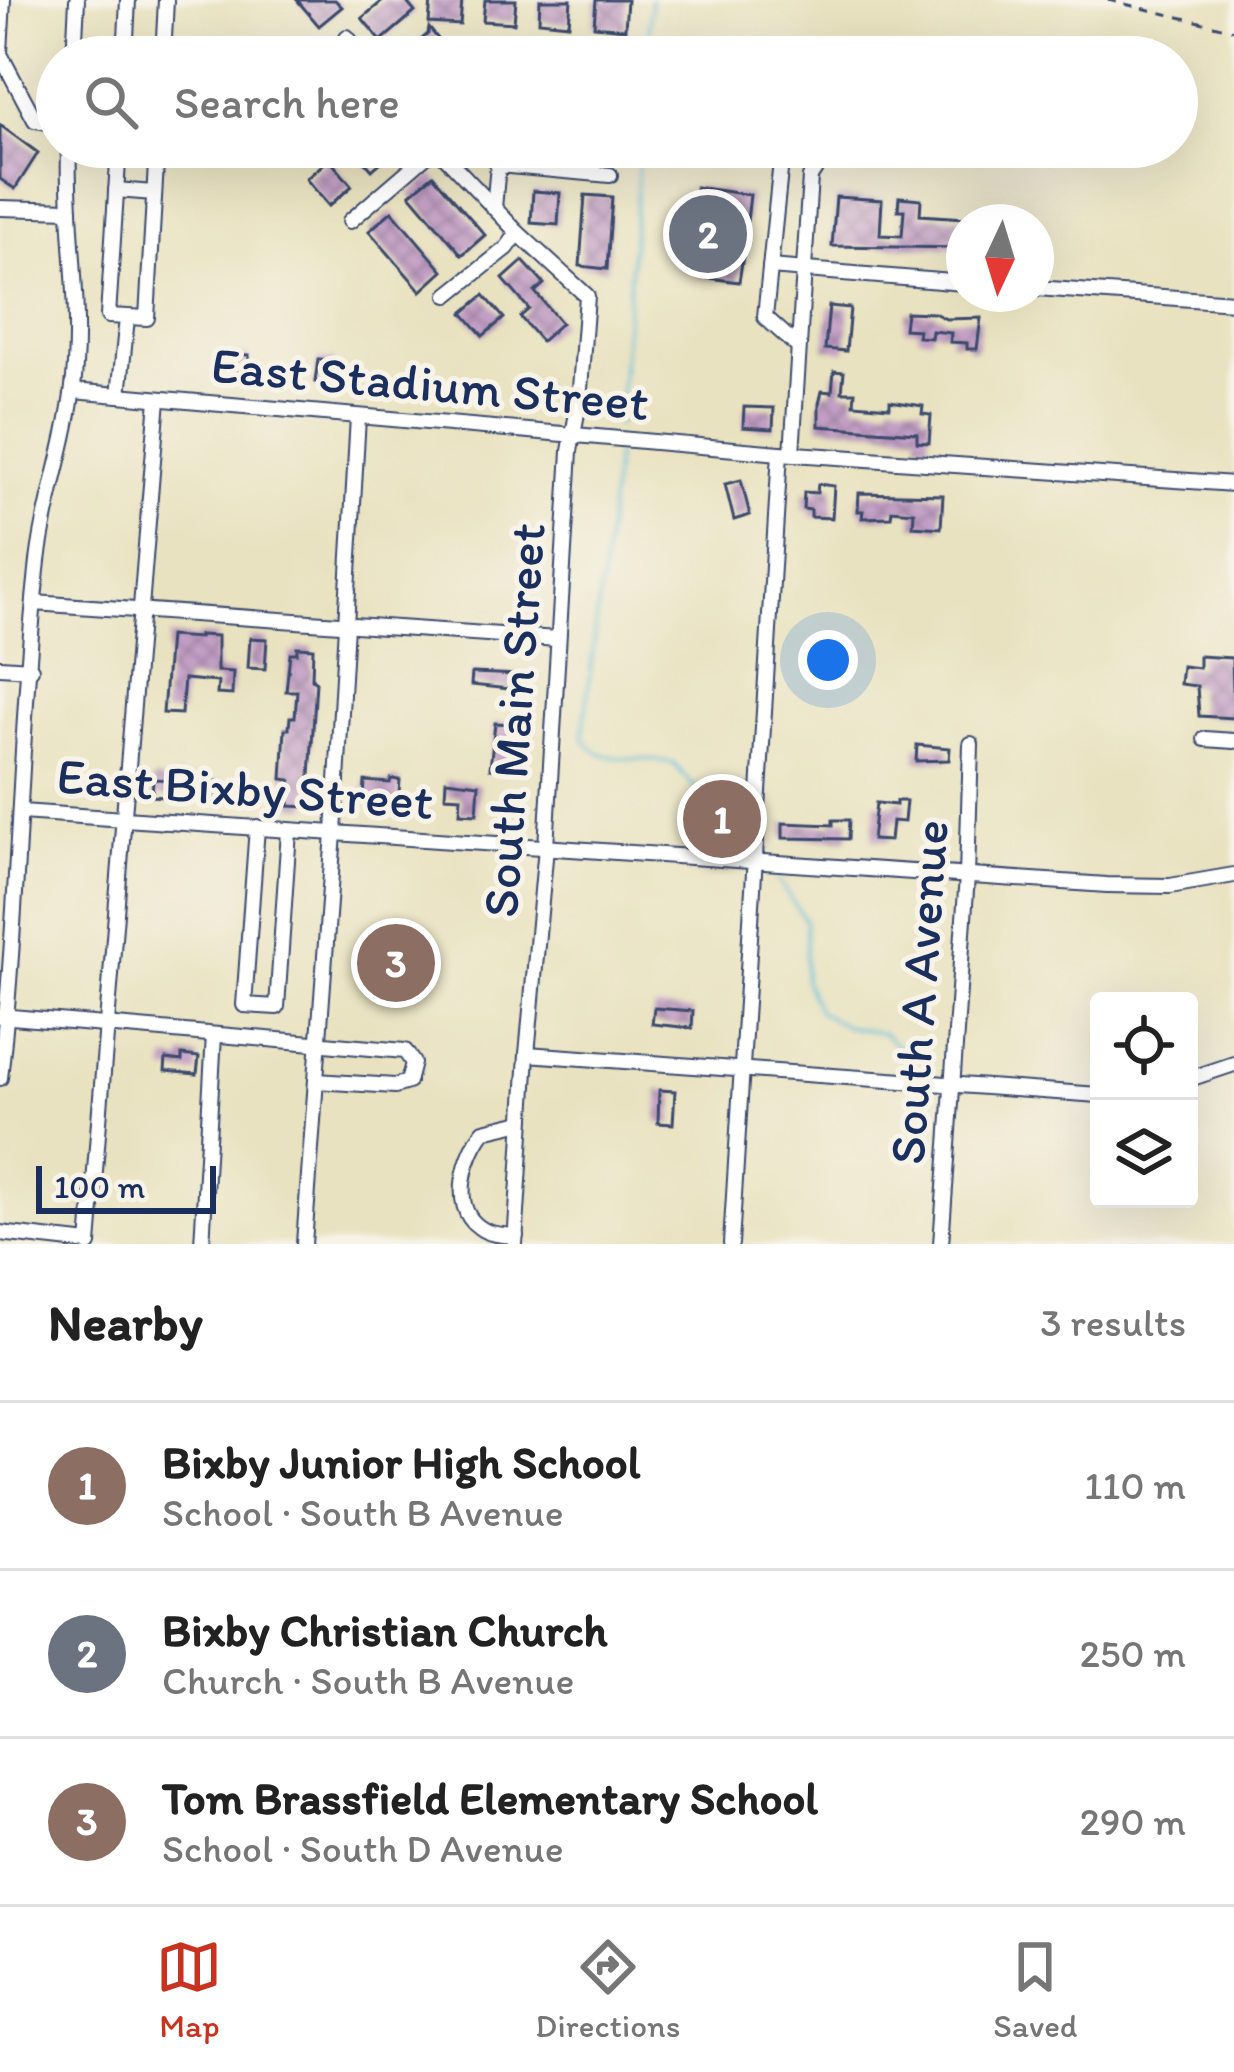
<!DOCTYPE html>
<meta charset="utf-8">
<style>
body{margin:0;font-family:Itim,sans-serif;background:#f6f6f6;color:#222}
.controls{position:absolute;right:36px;bottom:36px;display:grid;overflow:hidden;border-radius:12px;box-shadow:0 12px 48px #0002}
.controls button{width:108px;height:108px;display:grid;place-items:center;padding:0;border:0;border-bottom:3px solid #e0e0e0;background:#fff;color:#222;font:60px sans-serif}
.compass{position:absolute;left:946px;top:204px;width:108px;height:108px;border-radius:50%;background:#fff;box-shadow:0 12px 48px #0002;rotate:184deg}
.scale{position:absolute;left:36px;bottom:30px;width:180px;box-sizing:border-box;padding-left:12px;border:6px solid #1b2f5e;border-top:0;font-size:33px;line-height:42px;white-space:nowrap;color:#1b2f5e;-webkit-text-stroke:9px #f7f3e8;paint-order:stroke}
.you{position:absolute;left:828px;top:660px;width:42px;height:42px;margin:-30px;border:9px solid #fff;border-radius:50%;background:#1a73e8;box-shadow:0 0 0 18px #1a73e833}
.badge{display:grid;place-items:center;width:78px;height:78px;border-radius:50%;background:#c8321e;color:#fff;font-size:39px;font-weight:700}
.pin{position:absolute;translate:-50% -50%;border:6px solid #fff;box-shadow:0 3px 12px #0006}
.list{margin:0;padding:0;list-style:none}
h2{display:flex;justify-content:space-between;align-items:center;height:156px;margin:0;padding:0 48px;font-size:51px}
h2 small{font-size:39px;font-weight:400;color:#767676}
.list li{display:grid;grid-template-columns:78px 1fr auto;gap:36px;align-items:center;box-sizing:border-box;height:168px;padding:0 48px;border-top:3px solid #e0e0e0}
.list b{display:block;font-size:45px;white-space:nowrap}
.list p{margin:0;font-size:39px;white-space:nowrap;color:#767676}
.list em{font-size:39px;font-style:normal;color:#767676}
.icon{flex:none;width:66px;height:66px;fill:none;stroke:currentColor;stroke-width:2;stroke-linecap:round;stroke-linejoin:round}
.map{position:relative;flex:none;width:1234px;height:1244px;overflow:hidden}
.search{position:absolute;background:#fff;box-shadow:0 12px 48px #0002;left:36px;right:36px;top:36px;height:132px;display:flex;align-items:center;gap:30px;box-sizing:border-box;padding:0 42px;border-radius:66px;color:#767676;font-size:45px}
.sheet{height:660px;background:#fff}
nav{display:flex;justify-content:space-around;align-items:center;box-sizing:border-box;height:168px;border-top:3px solid #e0e0e0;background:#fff;font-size:33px;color:#767676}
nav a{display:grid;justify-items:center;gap:6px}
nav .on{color:#c8321e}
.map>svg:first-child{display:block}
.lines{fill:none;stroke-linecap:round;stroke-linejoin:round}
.stream{stroke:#58bcd6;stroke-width:3}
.building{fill:url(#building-cross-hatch)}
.minor-casing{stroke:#3a4a6d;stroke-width:18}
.path{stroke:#3a4a6d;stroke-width:3;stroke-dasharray:9 9;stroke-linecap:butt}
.minor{stroke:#fff;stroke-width:14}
.labels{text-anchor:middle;stroke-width:10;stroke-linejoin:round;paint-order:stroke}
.street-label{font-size:51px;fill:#1b2f5e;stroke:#f7f3e8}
</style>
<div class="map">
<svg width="1234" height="1244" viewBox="0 0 1234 1244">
<defs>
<pattern id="building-cross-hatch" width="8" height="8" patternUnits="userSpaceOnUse" patternTransform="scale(3)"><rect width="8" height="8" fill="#c39fc5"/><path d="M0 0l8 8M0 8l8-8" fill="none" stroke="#9e82a3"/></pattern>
</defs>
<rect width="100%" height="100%" fill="#f7f3e8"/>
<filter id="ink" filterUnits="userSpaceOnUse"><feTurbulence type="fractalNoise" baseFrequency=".00833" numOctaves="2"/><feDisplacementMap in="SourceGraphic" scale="24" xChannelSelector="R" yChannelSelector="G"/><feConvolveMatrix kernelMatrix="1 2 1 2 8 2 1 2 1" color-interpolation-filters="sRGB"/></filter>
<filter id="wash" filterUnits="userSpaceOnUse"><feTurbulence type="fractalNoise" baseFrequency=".004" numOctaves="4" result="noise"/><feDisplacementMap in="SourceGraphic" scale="48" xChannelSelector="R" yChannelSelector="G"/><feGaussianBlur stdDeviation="2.7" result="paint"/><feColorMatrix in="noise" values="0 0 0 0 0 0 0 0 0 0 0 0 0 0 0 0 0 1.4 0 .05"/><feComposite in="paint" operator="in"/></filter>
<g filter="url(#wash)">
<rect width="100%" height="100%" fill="#e9e2c0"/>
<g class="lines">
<g class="stream">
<polyline points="647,57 651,0"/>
<polyline points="618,425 640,147"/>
<path d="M616 454 583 736C597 769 645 753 674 764L742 841"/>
<polyline points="778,880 806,922 805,981 818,1011 845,1026 885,1034 915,1065"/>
</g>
</g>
<g id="blocks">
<g class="building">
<polygon points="297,0 335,0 342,7 319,26"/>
<polygon points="384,0 405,0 415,12 381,41 362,18"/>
<polygon points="431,0 462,0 460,25 429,23"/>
<polygon points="485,0 516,0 514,23 483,21"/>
<polygon points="540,0 571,0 569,24 539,21"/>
<polygon points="596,0 627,0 625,29 594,26"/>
<polygon points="429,28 453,57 401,57 428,34"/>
<polygon points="0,125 38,153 15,189 0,179"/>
<polygon points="352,147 399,147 372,170"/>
<polygon points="329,159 352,186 329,206 306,179"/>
<polygon points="433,175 485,235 462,255 410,194"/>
<polygon points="696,187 750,195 747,221 722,218 718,253 743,256 739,282 694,276 695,269 692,268 701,216 692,215"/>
<polygon points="533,191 560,193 558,225 531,223"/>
<polygon points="585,195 612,197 607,269 580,266"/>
<polygon points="836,197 882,200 880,235 902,236 904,210 898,210 899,197 921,199 920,215 964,218 964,248 832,246"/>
<polygon points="392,211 443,271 421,291 369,231"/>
<polygon points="523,261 544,284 535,292 561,323 541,341 520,317 529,309 503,279"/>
<polygon points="484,295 504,318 483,336 463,313"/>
<polygon points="829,306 850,308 846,351 825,349"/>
<polygon points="906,312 934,313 946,319 981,318 977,349 967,349 967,343 950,342 951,333 932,331 931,338 918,337 919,330 904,329"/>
<polygon points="218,354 249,355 248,373 218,371"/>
<polygon points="318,359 334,360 334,366 339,367 338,382 315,382"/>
<polygon points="834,371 844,372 842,392 855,392 854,404 890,407 890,401 923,406 922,414 931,415 929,443 917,442 917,433 819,426 819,404 822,391 832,392"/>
<polygon points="744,407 774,408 773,429 743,427"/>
<polygon points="741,480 750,515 734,520 725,484"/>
<polygon points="818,484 834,486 832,518 811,517 811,510 803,509 804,492 817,493"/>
<polygon points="859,493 943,495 941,528 913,526 914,512 892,510 891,517 862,518 863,511 858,511"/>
<polygon points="199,635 217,636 217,671 233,672 232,695 217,694 218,682 184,679 181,714 163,713 169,636 199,638"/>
<polygon points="250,638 267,639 265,669 248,668"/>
<polygon points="297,647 313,648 312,679 316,682 308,807 289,806 291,780 282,779 285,729 289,729 290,717 295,717 297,691 286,691 290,653 297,653"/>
<polygon points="1199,656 1232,658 1234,718 1199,716 1197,686 1180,684 1182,666 1199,668"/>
<polygon points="472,673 520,675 519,690 471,685"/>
<polygon points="495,723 513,724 511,752 518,755 516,767 512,769 490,768"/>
<polygon points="917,745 950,748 949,760 916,761"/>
<polygon points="175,776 225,782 223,799 204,801 197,794 177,792 177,798 152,796 153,779 175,780"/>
<polygon points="391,779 400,780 398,804 364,798 365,781 390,783"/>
<polygon points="446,780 479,784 477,814 460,813 461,797 445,796"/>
<polygon points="896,801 906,801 904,822 892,821 890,841 872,840 876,803 896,805"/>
<polygon points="833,820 849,820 848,839 783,838 783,823 833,825"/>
<polygon points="654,1008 693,1011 692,1028 652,1024"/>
<polygon points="182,1055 199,1057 197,1074 165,1071 166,1059 182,1061"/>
<polygon points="659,1090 675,1091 673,1124 658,1123"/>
</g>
</g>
</g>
<g filter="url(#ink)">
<use href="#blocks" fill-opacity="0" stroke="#3a4a6d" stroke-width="3"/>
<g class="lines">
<g class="minor-casing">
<g id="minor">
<polyline points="347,37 363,57"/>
<polyline points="0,52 3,0"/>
<polyline points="0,54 35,120 57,124"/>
<polyline points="74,57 77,0"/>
<polyline points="125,57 128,0"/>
<polyline points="163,57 166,0"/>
<polyline points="479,57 507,42"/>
<polyline points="506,57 507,42 617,50"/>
<polyline points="119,147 108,316 147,318 157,147"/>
<polyline points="436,147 518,233 587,296 579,402 570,451 546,847 527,1054 515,1244"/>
<polyline points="498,165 500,147"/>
<polyline points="780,171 765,317 797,346"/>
<polyline points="116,190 154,193"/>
<polyline points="0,208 70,210"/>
<polyline points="494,208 498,165 610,175"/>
<polyline points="350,221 436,147"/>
<polyline points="770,267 964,283"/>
<polyline points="1036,288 1234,302"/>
<polyline points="448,295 507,248 518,233"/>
<polyline points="73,391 780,453 1234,484"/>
<polyline points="119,395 127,318"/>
<polyline points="792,453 810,177 821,160"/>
<polyline points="34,603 558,639"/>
<polyline points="0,667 31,669"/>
<polyline points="1205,739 1234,741"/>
<polyline points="21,812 1107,885 1170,886 1234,875"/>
<polyline points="257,827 244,1005 277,1007 289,831"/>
<polyline points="0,1016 405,1051 413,1063 408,1082 395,1086 316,1081"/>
<polyline points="527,1054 1099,1095"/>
<path d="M0 1078C19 910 19 739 37 570 44 500 71 436 75 365 80 292 66 220 69 147"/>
<polyline points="1189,1079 1234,1064"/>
<polyline points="0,1233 89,1243"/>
<path d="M516 1236C503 1235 489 1235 479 1227 449 1206 466 1153 484 1131L522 1122"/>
<polyline points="89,1244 158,399"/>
<polyline points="202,1244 214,1035"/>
<polyline points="304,1244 334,833 358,417"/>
<polyline points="731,1244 780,453"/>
<polyline points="941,1244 967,876 971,744"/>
</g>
</g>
<polyline class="path" points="1108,0 1234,30"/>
<use href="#minor" class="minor"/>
</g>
</g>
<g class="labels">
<g class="street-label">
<text transform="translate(430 383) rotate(5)" y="18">East Stadium Street</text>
<text transform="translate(513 720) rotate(-86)" y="18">South Main Street</text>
<text transform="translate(245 788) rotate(4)" y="18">East Bixby Street</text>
<text transform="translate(918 992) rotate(-86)" y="18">South A Avenue</text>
</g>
</g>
</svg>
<div class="controls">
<button><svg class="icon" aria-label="locate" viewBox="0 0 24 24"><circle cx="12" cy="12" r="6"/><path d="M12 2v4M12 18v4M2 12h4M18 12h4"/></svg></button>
<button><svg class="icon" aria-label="layers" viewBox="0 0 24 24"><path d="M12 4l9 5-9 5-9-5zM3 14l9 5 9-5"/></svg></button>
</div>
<svg class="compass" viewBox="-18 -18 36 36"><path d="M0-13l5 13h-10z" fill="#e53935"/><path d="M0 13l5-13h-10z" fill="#767676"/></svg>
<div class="scale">100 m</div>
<div class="you"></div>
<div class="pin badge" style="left:722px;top:819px;background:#8d6e63">1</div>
<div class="pin badge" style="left:708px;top:234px;background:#6b7280">2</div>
<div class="pin badge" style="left:396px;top:963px;background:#8d6e63">3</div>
<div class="search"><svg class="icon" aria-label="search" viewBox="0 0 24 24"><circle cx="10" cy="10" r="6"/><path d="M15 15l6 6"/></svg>Search here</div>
</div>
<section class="sheet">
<h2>Nearby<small>3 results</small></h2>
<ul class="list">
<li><span class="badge" style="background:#8d6e63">1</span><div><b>Bixby Junior High School</b><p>School · South B Avenue</p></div><em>110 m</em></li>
<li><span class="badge" style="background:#6b7280">2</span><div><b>Bixby Christian Church</b><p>Church · South B Avenue</p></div><em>250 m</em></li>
<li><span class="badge" style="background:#8d6e63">3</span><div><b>Tom Brassfield Elementary School</b><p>School · South D Avenue</p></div><em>290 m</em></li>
</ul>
</section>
<nav>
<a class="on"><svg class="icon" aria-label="map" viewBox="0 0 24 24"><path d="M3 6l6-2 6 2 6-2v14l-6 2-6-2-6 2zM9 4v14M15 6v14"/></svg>Map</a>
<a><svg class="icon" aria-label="directions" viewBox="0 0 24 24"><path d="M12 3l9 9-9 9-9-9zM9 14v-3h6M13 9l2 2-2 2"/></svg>Directions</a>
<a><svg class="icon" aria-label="saved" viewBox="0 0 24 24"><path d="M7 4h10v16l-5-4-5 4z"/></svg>Saved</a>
</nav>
